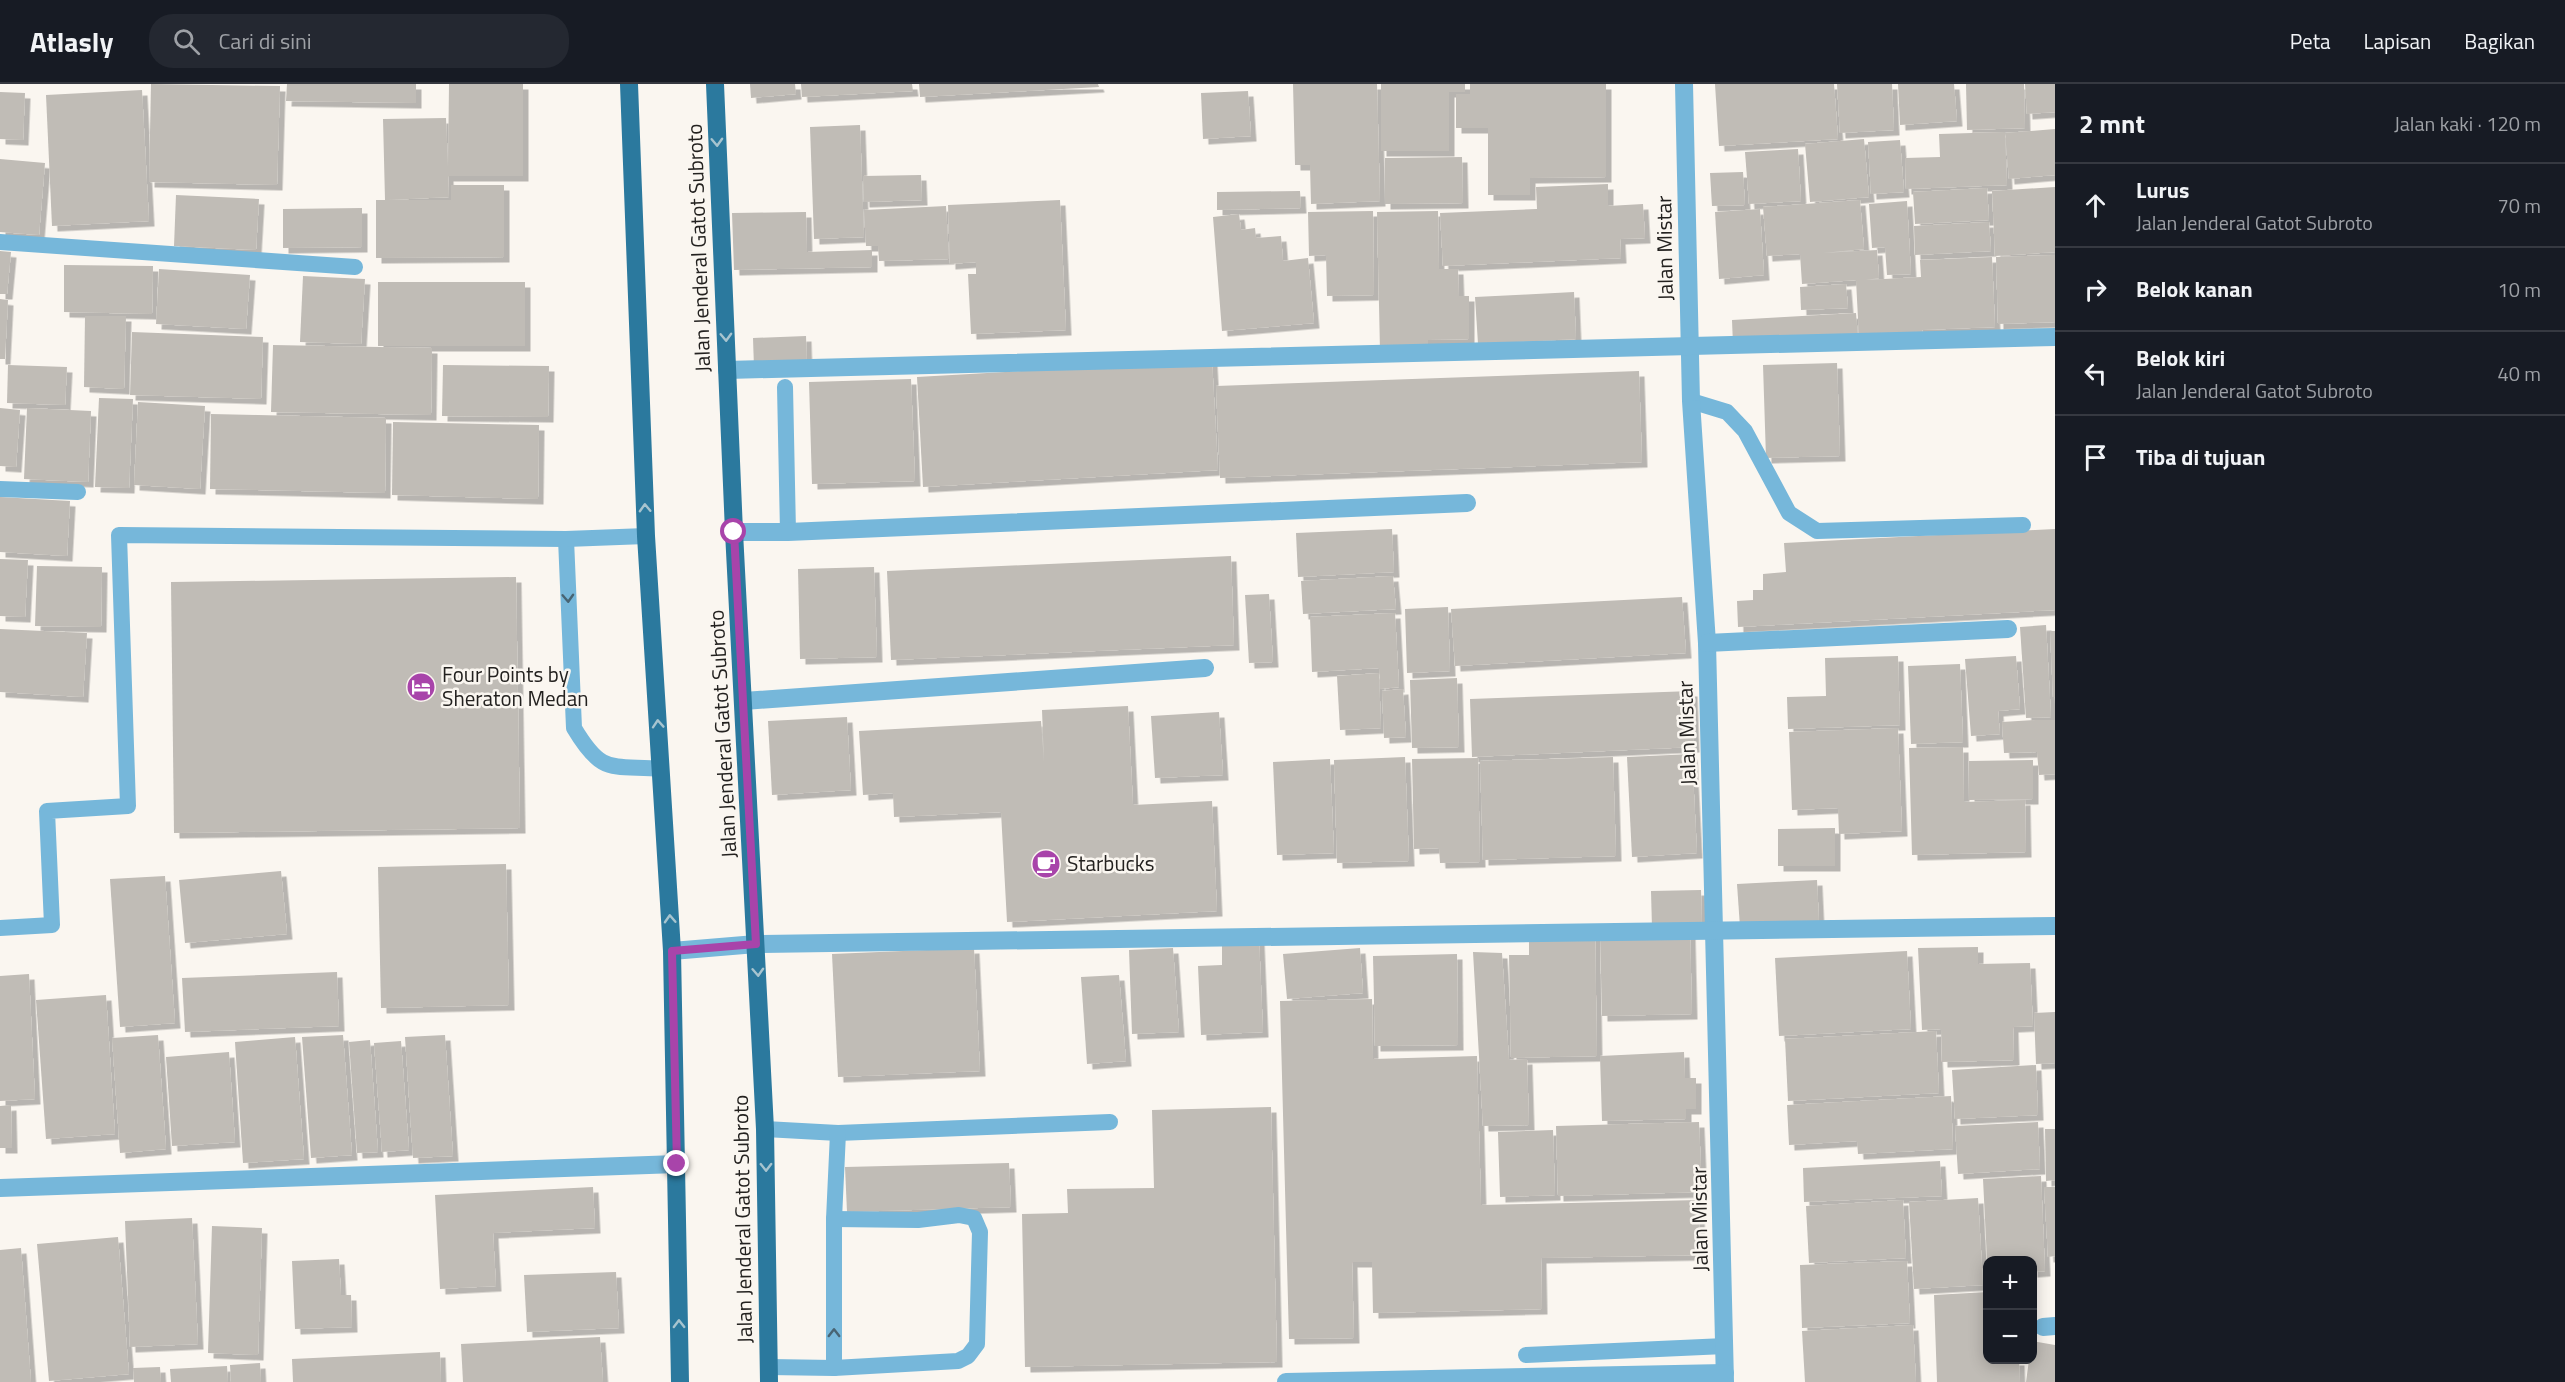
<!DOCTYPE html>
<html lang="id">
<meta charset="utf-8">
<style>
body{margin:0;font-family:"Titillium Web",sans-serif;background:#242831;color:#f1f3f6}
.controls{position:absolute;right:18px;bottom:18px;display:grid;overflow:hidden;border-radius:12px;box-shadow:0 3px 15px #0003}
.controls button{width:54px;height:54px;display:grid;place-items:center;padding:0;border:0;border-bottom:2px solid #363941;background:#171b24;color:#f1f3f6;font:30px sans-serif}
.stop{position:absolute;width:18px;height:18px;margin:-14px;border:4px solid #a844aa;border-radius:50%;background:#fff}
.stop.end{background:#a844aa;border-color:#fff;box-shadow:0 2px 6px #0008}
.list{margin:0;padding:0;list-style:none}
h2{display:flex;justify-content:space-between;align-items:center;height:78px;margin:0;padding:0 24px;font-size:26px}
h2 small{font-size:20px;font-weight:400;color:#9ea1a6}
.list li{display:grid;grid-template-columns:39px 1fr auto;gap:18px;align-items:center;box-sizing:border-box;height:84px;padding:0 24px;border-top:2px solid #363941}
.list b{display:block;font-size:22px;white-space:nowrap}
.list p{margin:0;font-size:20px;white-space:nowrap;color:#9ea1a6}
.list em{font-size:20px;font-style:normal;color:#9ea1a6}
.icon{flex:none;width:33px;height:33px;fill:none;stroke:currentColor;stroke-width:2;stroke-linecap:round;stroke-linejoin:round}
.map{position:relative;flex:none;width:2055px;height:1298px;overflow:hidden}
header{display:flex;align-items:center;gap:36px;box-sizing:border-box;height:84px;padding:0 30px;background:#171b24;border-bottom:2px solid #363941}
header strong{font-size:28px}
nav{display:flex;gap:33px;margin-inline-start:auto;font-size:21px}
.search{width:420px;height:54px;background:#242831;display:flex;align-items:center;gap:15px;box-sizing:border-box;padding:0 21px;border-radius:24px;color:#9ea1a6;font-size:22px}
main{display:flex}
aside{flex:1;background:#171b24}
.map>svg:first-child{display:block}
.building{fill:#c0bcb6;filter:url(#shadow)}
.lines{fill:none;stroke-linecap:round;stroke-linejoin:round}
.service{stroke:#76b7da;stroke-width:16}
.minor{stroke:#76b7da;stroke-width:18}
.primary{stroke:#2b799e;stroke-width:18}
.oneway{stroke:#a7c4cf}
.oneway2{stroke:#486473}
.route{stroke:#a844aa;stroke-width:8}
.labels{text-anchor:middle;stroke-width:5;stroke-linejoin:round;paint-order:stroke}
.street-label{font-size:21px;fill:#23211f;stroke:#faf6f0}
.poi-label{font-size:21px;fill:#23211f;stroke:#faf6f0;text-anchor:start}
</style>
<header>
<strong>Atlasly</strong>
<div class="search"><svg class="icon" aria-label="search" viewBox="0 0 24 24"><circle cx="10" cy="10" r="6"/><path d="M15 15l6 6"/></svg>Cari di sini</div>
<nav><a>Peta</a><a>Lapisan</a><a>Bagikan</a></nav>
</header>
<main>
<div class="map">
<svg width="2055" height="1298" viewBox="0 0 2055 1298">
<defs>
<filter id="shadow"><feDropShadow dx="5.5" dy="5.5" stdDeviation="0" flood-color="#0004"/></filter>
</defs>
<rect width="100%" height="100%" fill="#faf6f0"/>
<g class="building">
<polygon points="151,0 280,2 277,101 149,98"/>
<polygon points="287,0 416,0 416,19 286,17"/>
<polygon points="449,0 523,0 523,92 448,92 449,113 389,116 451,116 451,101 504,101 504,173 376,174 376,116 385,116 383,35 446,34 448,83"/>
<polygon points="750,0 795,0 796,10 751,14"/>
<polygon points="801,0 912,0 913,7 802,13"/>
<polygon points="919,0 1098,0 1099,3 920,13"/>
<polygon points="1293,0 1377,0 1380,117 1311,120 1310,81 1295,81"/>
<polygon points="1381,0 1465,0 1465,8 1449,8 1449,67 1381,67"/>
<polygon points="1470,0 1606,0 1606,93 1530,94 1530,111 1488,111 1488,44 1456,44 1456,10 1470,10"/>
<polygon points="1715,0 1834,0 1838,55 1719,62"/>
<polygon points="1837,0 1892,0 1894,46 1840,49"/>
<polygon points="1898,0 1954,0 1957,37 1900,41"/>
<polygon points="1966,0 2024,0 2025,44 1967,46"/>
<polygon points="2025,0 2055,0 2055,28 2027,30"/>
<polygon points="142,6 149,137 52,142 46,11"/>
<polygon points="1248,7 1251,52 1203,55 1201,9"/>
<polygon points="0,8 25,9 23,56 0,55"/>
<polygon points="860,41 864,153 814,155 810,43"/>
<polygon points="2055,45 2055,91 2009,95 2005,49"/>
<polygon points="2005,48 2007,101 1906,105 1905,74 1940,73 1939,50"/>
<polygon points="1864,55 1869,113 1810,118 1805,60"/>
<polygon points="1900,56 1904,108 1871,110 1868,58"/>
<polygon points="1798,65 1801,117 1749,120 1745,68"/>
<polygon points="1462,73 1463,119 1385,120 1385,74"/>
<polygon points="0,75 45,79 39,151 0,148"/>
<polygon points="1743,88 1745,121 1712,122 1710,89"/>
<polygon points="921,91 922,116 864,118 863,92"/>
<polygon points="1608,100 1608,122 1643,120 1645,154 1620,155 1621,174 1443,182 1440,129 1537,125 1536,103"/>
<polygon points="2055,103 2055,168 1995,172 1992,107"/>
<polygon points="1987,104 1989,136 1915,140 1913,108"/>
<polygon points="1300,107 1301,124 1217,126 1217,108"/>
<polygon points="176,111 259,115 256,166 174,162"/>
<polygon points="1060,116 1066,246 971,250 968,190 976,190 976,178 950,180 948,121"/>
<polygon points="1860,116 1864,165 1823,169 1877,166 1879,194 1866,196 1921,193 1920,176 1992,173 1995,243 1922,246 1923,250 1859,254 1856,196 1802,200 1800,170 1767,172 1763,123"/>
<polygon points="1907,117 1911,190 1887,191 1885,163 1872,164 1869,120"/>
<polygon points="946,122 949,175 879,177 878,162 866,162 864,126"/>
<polygon points="362,124 362,163 283,164 283,125"/>
<polygon points="1760,125 1764,191 1719,195 1715,128"/>
<polygon points="1373,127 1374,211 1327,212 1326,171 1309,172 1308,128"/>
<polygon points="1438,127 1439,185 1458,185 1459,212 1469,212 1469,255 1428,256 1428,266 1380,267 1377,128"/>
<polygon points="806,128 807,168 872,166 872,183 734,186 732,129"/>
<polygon points="1239,130 1241,146 1255,144 1256,154 1281,152 1283,177 1308,174 1314,239 1222,247 1213,133"/>
<polygon points="1989,138 1991,167 1915,171 1914,142"/>
<polygon points="0,167 11,168 7,210 0,210"/>
<polygon points="2055,171 2055,238 1998,240 1996,173"/>
<polygon points="64,181 153,182 152,230 64,228"/>
<polygon points="159,185 250,191 246,245 156,240"/>
<polygon points="303,192 365,195 361,260 300,258"/>
<rect x="378" y="198" width="147" height="64"/>
<polygon points="1846,200 1848,224 1801,226 1800,203"/>
<polygon points="1574,208 1576,255 1478,260 1475,213"/>
<polygon points="0,215 8,216 5,275 0,275"/>
<polygon points="1856,229 1858,254 1733,261 1732,236"/>
<polygon points="85,232 126,232 124,305 84,303"/>
<polygon points="132,248 263,253 261,315 130,311"/>
<polygon points="806,252 807,282 754,284 753,254"/>
<polygon points="273,261 432,264 431,331 271,328"/>
<polygon points="1212,276 1218,386 923,403 917,293"/>
<polygon points="1837,279 1840,372 1766,374 1763,281"/>
<polygon points="8,281 67,283 65,321 7,319"/>
<polygon points="443,281 549,282 548,333 442,332"/>
<polygon points="1639,287 1642,378 1220,394 1216,302"/>
<polygon points="911,295 915,397 812,400 809,298"/>
<polygon points="99,314 133,315 129,404 95,403"/>
<polygon points="138,318 205,322 200,405 134,401"/>
<polygon points="0,324 20,326 16,383 0,382"/>
<polygon points="27,324 91,327 88,398 24,395"/>
<polygon points="211,330 386,334 385,409 210,405"/>
<polygon points="393,338 539,341 538,415 392,411"/>
<polygon points="0,413 70,417 67,472 0,468"/>
<polygon points="1392,445 1394,488 1298,493 1296,449"/>
<polygon points="2055,445 2055,526 1738,543 1737,517 1753,516 1753,506 1763,506 1763,490 1786,488 1784,459"/>
<polygon points="1231,472 1234,561 891,576 887,487"/>
<polygon points="0,475 28,476 25,533 0,532"/>
<polygon points="37,482 102,483 101,543 35,542"/>
<polygon points="874,483 877,573 800,575 798,485"/>
<polygon points="1393,492 1396,525 1303,530 1301,497"/>
<polygon points="516,493 520,744 174,749 171,498"/>
<polygon points="1269,510 1273,578 1249,579 1245,511"/>
<polygon points="1682,513 1686,569 1455,582 1451,525"/>
<polygon points="1448,523 1450,587 1407,589 1405,525"/>
<polygon points="1395,529 1399,603 1380,605 1379,584 1312,588 1310,533"/>
<polygon points="2046,541 2051,633 2026,634 2020,543"/>
<polygon points="0,545 87,549 83,613 0,608"/>
<polygon points="2050,547 2055,547 2055,613 2053,613"/>
<polygon points="1898,572 1900,641 1788,645 1787,613 1826,612 1825,574"/>
<polygon points="2016,572 2020,625 1998,627 2000,650 1971,652 1965,575"/>
<polygon points="1960,580 1963,658 1911,660 1908,582"/>
<polygon points="1379,589 1381,644 1340,646 1337,592"/>
<polygon points="1457,594 1459,663 1412,664 1410,596"/>
<polygon points="1403,605 1406,653 1384,654 1382,607"/>
<polygon points="1692,607 1694,663 1472,673 1470,615"/>
<polygon points="1128,622 1133,721 1212,717 1217,827 1007,838 1001,728 894,733 893,709 863,711 859,647 1041,637 1044,678 1042,626"/>
<polygon points="1219,628 1223,691 1155,694 1151,632"/>
<polygon points="847,633 851,706 772,711 768,637"/>
<polygon points="2036,636 2055,636 2055,690 2039,691 2037,668 2004,669 2002,638"/>
<polygon points="1898,644 1902,747 1839,750 1838,724 1792,726 1789,648"/>
<polygon points="1963,663 1964,718 2025,716 2026,768 1912,771 1909,664"/>
<polygon points="1692,670 1697,769 1632,773 1627,673"/>
<polygon points="1405,673 1409,777 1337,779 1334,676"/>
<polygon points="1613,673 1616,772 1483,776 1480,677"/>
<polygon points="1478,674 1480,778 1440,779 1439,764 1414,765 1412,675"/>
<polygon points="1330,675 1334,769 1277,771 1273,678"/>
<polygon points="2033,676 2033,715 1969,716 1969,677"/>
<polygon points="1835,744 1835,782 1778,782 1778,745"/>
<polygon points="506,780 509,921 381,924 378,783"/>
<polygon points="281,787 287,850 185,859 179,796"/>
<polygon points="165,792 175,939 120,943 110,795"/>
<polygon points="1817,796 1819,839 1740,843 1737,800"/>
<polygon points="1701,806 1702,843 1652,844 1651,807"/>
<polygon points="1690,847 1692,930 1602,932 1600,849"/>
<polygon points="1595,848 1597,972 1511,974 1509,871 1529,871 1529,849"/>
<polygon points="1222,853 1259,853 1263,948 1201,951 1198,882 1222,881"/>
<polygon points="1978,863 1978,880 2030,879 2033,942 2013,943 2014,976 1942,978 1941,945 1922,946 1918,864"/>
<polygon points="974,864 980,987 838,993 832,870"/>
<polygon points="1173,864 1179,948 1132,950 1129,866"/>
<polygon points="1360,864 1363,909 1287,915 1283,870"/>
<polygon points="1907,867 1911,945 1779,952 1775,874"/>
<polygon points="1473,868 1502,869 1509,976 1527,975 1529,1041 1483,1042"/>
<polygon points="1457,870 1458,961 1375,962 1373,872"/>
<polygon points="337,888 339,942 185,948 182,894"/>
<polygon points="29,890 35,1015 0,1017 0,892"/>
<polygon points="1119,891 1126,977 1087,980 1081,893"/>
<polygon points="106,911 115,1050 46,1055 36,916"/>
<polygon points="1372,915 1373,975 1477,972 1481,1121 1699,1116 1700,1171 1541,1174 1542,1225 1373,1229 1372,1178 1352,1178 1354,1254 1289,1255 1280,917"/>
<polygon points="2055,928 2055,979 2036,980 2034,929"/>
<polygon points="1936,947 1939,1009 1788,1017 1785,955"/>
<polygon points="158,951 166,1065 120,1069 112,954"/>
<polygon points="343,951 352,1071 311,1074 302,953"/>
<polygon points="445,951 453,1072 413,1074 405,953"/>
<polygon points="295,953 304,1075 243,1079 235,958"/>
<polygon points="370,956 378,1068 357,1069 349,958"/>
<polygon points="401,957 409,1066 382,1068 374,959"/>
<polygon points="229,968 235,1058 172,1062 166,973"/>
<polygon points="1684,968 1685,994 1696,994 1696,1025 1686,1025 1686,1035 1602,1037 1600,972"/>
<polygon points="2036,981 2038,1031 1955,1035 1952,986"/>
<polygon points="1951,1012 1953,1065 1858,1070 1857,1057 1789,1061 1787,1021"/>
<polygon points="11,1021 12,1064 0,1064 0,1022"/>
<polygon points="1271,1023 1277,1278 1025,1283 1022,1130 1068,1129 1067,1105 1154,1104 1152,1026"/>
<polygon points="1699,1038 1702,1108 1558,1112 1556,1042"/>
<polygon points="2038,1038 2040,1085 1958,1090 1955,1042"/>
<polygon points="2045,1045 2055,1045 2055,1096 2046,1097"/>
<polygon points="1553,1046 1555,1111 1500,1113 1498,1048"/>
<polygon points="1940,1077 1942,1112 1804,1118 1803,1084"/>
<polygon points="1009,1079 1011,1123 847,1128 845,1083"/>
<polygon points="2041,1092 2045,1187 2032,1188 2032,1176 1987,1176 1983,1095"/>
<polygon points="593,1103 595,1144 493,1149 496,1202 440,1205 435,1111"/>
<polygon points="2044,1103 2055,1103 2055,1172 2048,1173"/>
<polygon points="1978,1114 1983,1201 1914,1205 1909,1118"/>
<polygon points="1903,1116 1906,1174 1809,1179 1806,1122"/>
<polygon points="192,1134 198,1260 130,1263 125,1137"/>
<polygon points="212,1142 262,1144 258,1271 208,1269"/>
<polygon points="118,1153 129,1290 49,1297 37,1160"/>
<polygon points="21,1164 31,1298 0,1298 0,1166"/>
<polygon points="339,1175 341,1211 351,1211 352,1243 295,1245 292,1177"/>
<polygon points="1907,1177 1910,1239 1802,1244 1800,1181"/>
<polygon points="616,1188 619,1244 527,1248 524,1191"/>
<polygon points="1988,1208 1988,1276 2019,1276 2020,1298 1937,1298 1934,1211"/>
<polygon points="1913,1241 1916,1298 1805,1298 1802,1247"/>
<polygon points="600,1253 603,1298 463,1298 461,1260"/>
<polygon points="2032,1257 2055,1261 2055,1298 2026,1298 2029,1276 2032,1276"/>
<polygon points="440,1268 441,1298 293,1298 292,1275"/>
<polygon points="260,1279 261,1298 231,1298 230,1281"/>
<polygon points="227,1282 228,1298 171,1298 170,1285"/>
<polygon points="160,1283 161,1298 134,1298 133,1284"/>
</g>
<g class="lines">
<g class="service">
<polyline points="0,158 355,183"/>
<polyline points="785,303 788,448"/>
<polyline points="1691,317 1727,328 1745,347 1789,429 1817,447 2023,441"/>
<polyline points="0,405 78,408"/>
<path d="M566 455 574 644C602 691 610 681 661 685"/>
<polyline points="0,844 52,841 47,727 128,722 119,451 566,455 646,452"/>
<polyline points="765,1045 838,1049 1110,1038"/>
<polyline points="834,1135 918,1136 959,1131 974,1134 980,1148 977,1260 968,1272 958,1277 834,1284"/>
<polyline points="1526,1271 1725,1262"/>
<polyline points="769,1283 834,1284 834,1135 838,1049"/>
</g>
<g class="minor">
<polyline points="1684,0 1691,317 1707,559 1725,1298"/>
<polyline points="727,286 2055,253"/>
<polyline points="734,448 788,448 1467,419"/>
<polyline points="1707,559 2008,545"/>
<polyline points="744,617 1205,584"/>
<polyline points="672,867 756,860 2055,842"/>
<polyline points="0,1104 677,1080"/>
<polyline points="2043,1243 2055,1242"/>
<polyline points="1286,1298 1725,1289"/>
</g>
<g class="primary">
<polyline points="629,0 646,452 672,867 680,1298"/>
<polyline points="715,0 734,448 765,1045 769,1298"/>
</g>
</g>
<defs><path id="oneway-chevron" d="M-2-3.5L2.5 0L-2 3.5" fill="none" stroke-width="1.6" stroke-linecap="round" stroke-linejoin="round" transform="scale(1.5)"/></defs>
<g class="oneway">
<use href="#oneway-chevron" transform="translate(717 58) rotate(88)"/>
<use href="#oneway-chevron" transform="translate(726 253) rotate(88)"/>
<use href="#oneway-chevron" transform="translate(645 424) rotate(-92)"/>
<use href="#oneway-chevron" transform="translate(658 640) rotate(-94)"/>
<use href="#oneway-chevron" transform="translate(670 835) rotate(-93)"/>
<use href="#oneway-chevron" transform="translate(758 888) rotate(87)"/>
<use href="#oneway-chevron" transform="translate(766 1083) rotate(89)"/>
<use href="#oneway-chevron" transform="translate(679 1240) rotate(-91)"/>
</g>
<g class="oneway2">
<use href="#oneway-chevron" transform="translate(568 514) rotate(87)"/>
<use href="#oneway-chevron" transform="translate(834 1249) rotate(-90)"/>
</g>
<g class="lines">
<polyline class="route" points="677,1080 672,867 756,860 734,448"/>
</g>
<defs>
<g id="hotel-disc" transform="scale(1.5)"><circle r="9.5" fill="#a844aa" stroke="#faf6f0"/><path d="M-6-4.5h1.5V1H6V5H4.5V3h-9V5H-6ZM-4 0a1.8 1.8 0 1 1 3.6 0ZM.5 0V-2.5h3Q6-2.5 6 0Z" fill="#fff"/></g>
<g id="cafe-disc" transform="scale(1.5)"><circle r="9.5" fill="#a844aa" stroke="#faf6f0"/><path d="M-5.5-4.5H6V0H3Q3 3.5 0 3.5H-2.5Q-5.5 3.5-5.5 0ZM3-3.2v2h1.7v-2ZM-6 4.5H4V6H-6Z" fill="#fff"/></g>
</defs>
<g fill-rule="evenodd">
<use href="#hotel-disc" x="421" y="603"/>
<use href="#cafe-disc" x="1046" y="780"/>
</g>
<g class="labels">
<g class="street-label">
<text transform="translate(699 164) rotate(-92)" y="7">Jalan Jenderal Gatot Subroto</text>
<text transform="translate(1665 164) rotate(-91)" y="7">Jalan Mistar</text>
<text transform="translate(1687 649) rotate(-92)" y="7">Jalan Mistar</text>
<text transform="translate(723 650) rotate(-93)" y="7">Jalan Jenderal Gatot Subroto</text>
<text transform="translate(743 1135) rotate(-91)" y="7">Jalan Jenderal Gatot Subroto</text>
<text transform="translate(1700 1135) rotate(-91)" y="7">Jalan Mistar</text>
</g>
<g class="poi-label">
<text x="442" y="598">Four Points by<tspan x="442" dy="24">Sheraton Medan</tspan></text>
<text x="1067" y="787">Starbucks</text>
</g>
</g>
</svg>
<div class="controls">
<button>+</button>
<button>−</button>
</div>
<div class="stop" style="left:734px;top:448px"></div>
<div class="stop end" style="left:677px;top:1080px"></div>
</div>
<aside>
<h2>2 mnt<small>Jalan kaki · 120 m</small></h2>
<ul class="list">
<li><svg class="icon" aria-label="ahead" viewBox="0 0 24 24"><path d="M12 20V5M6 11l6-6 6 6"/></svg><div><b>Lurus</b><p>Jalan Jenderal Gatot Subroto</p></div><em>70 m</em></li>
<li><svg class="icon" aria-label="right" viewBox="0 0 24 24"><path d="M7 20v-9h11M14 6l5 5-5 5"/></svg><div><b>Belok kanan</b></div><em>10 m</em></li>
<li><svg class="icon" aria-label="left" viewBox="0 0 24 24"><path d="M17 20v-9H6M10 6l-5 5 5 5"/></svg><div><b>Belok kiri</b><p>Jalan Jenderal Gatot Subroto</p></div><em>40 m</em></li>
<li><svg class="icon" aria-label="arrive" viewBox="0 0 24 24"><path d="M6 21V4h12l-3 4 3 4H6"/></svg><div><b>Tiba di tujuan</b></div></li>
</ul>
</aside>
</main>
